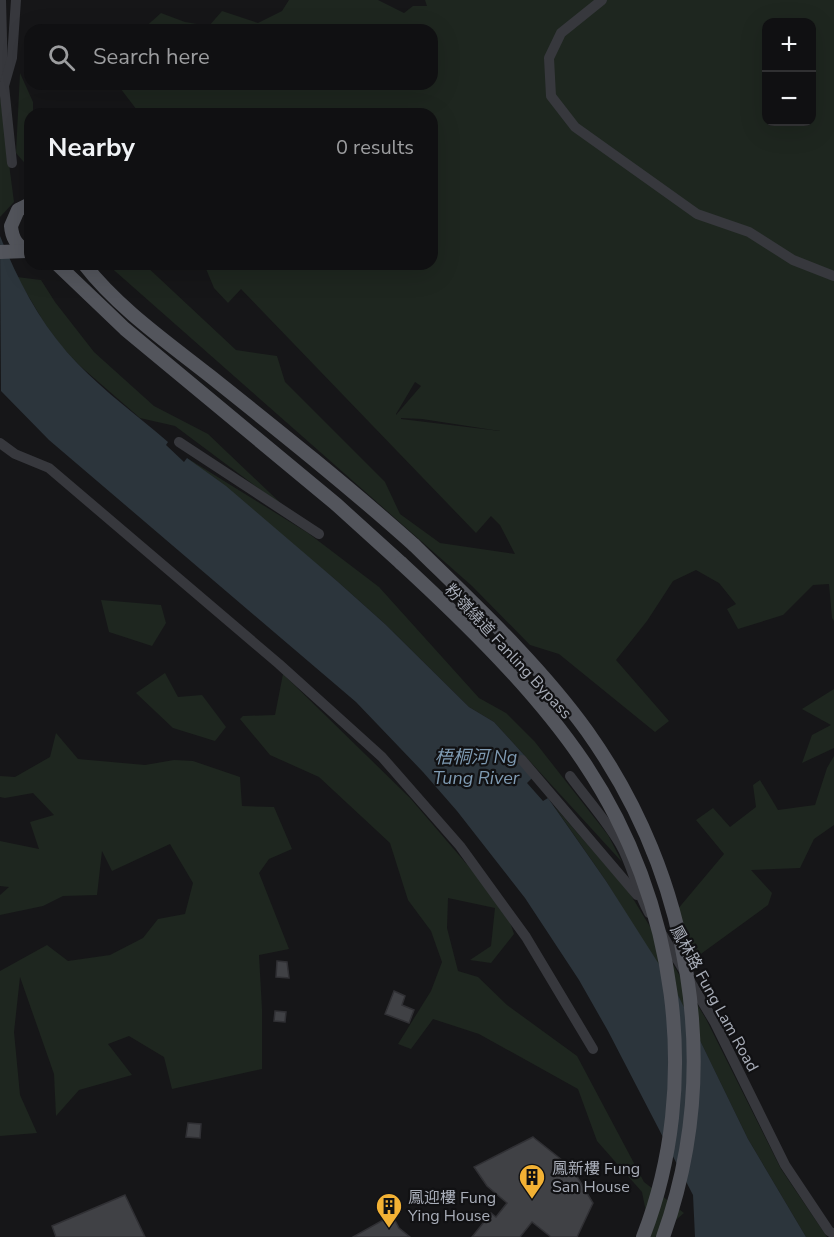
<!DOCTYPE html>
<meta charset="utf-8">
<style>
body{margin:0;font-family:"Nunito Sans","Noto Sans SC",sans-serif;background:#19191b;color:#f1f3f6}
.controls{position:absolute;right:18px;top:18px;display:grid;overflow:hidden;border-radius:12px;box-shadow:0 6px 24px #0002}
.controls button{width:54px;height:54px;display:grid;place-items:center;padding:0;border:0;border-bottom:2px solid #303032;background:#101012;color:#f1f3f6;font:30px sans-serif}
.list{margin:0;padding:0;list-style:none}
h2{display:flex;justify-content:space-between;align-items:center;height:78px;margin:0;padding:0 24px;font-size:26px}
h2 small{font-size:20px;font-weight:400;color:#9c9d9f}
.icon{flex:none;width:33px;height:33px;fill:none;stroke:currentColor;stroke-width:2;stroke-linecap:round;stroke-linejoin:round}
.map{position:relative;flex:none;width:834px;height:1237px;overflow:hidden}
.search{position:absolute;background:#101012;box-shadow:0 6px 24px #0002;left:24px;top:24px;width:414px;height:66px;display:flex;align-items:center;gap:15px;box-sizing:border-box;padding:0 21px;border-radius:18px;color:#9c9d9f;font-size:22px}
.panel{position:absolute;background:#101012;box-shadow:0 6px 24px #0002;left:24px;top:108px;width:414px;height:162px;border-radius:18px}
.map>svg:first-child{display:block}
.green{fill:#1e261f;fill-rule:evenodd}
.water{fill:#2c353c}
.building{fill:#404145;stroke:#303034;stroke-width:1.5}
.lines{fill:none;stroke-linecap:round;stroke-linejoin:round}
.minor{stroke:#37383d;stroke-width:10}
.major{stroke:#53555c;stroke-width:14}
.major-bridge{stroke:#53555c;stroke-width:14}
.labels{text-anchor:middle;stroke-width:4.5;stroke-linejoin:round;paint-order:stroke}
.street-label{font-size:16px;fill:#a8adb8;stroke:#111113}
.poi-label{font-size:16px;fill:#a8adb8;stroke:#111113;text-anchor:start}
.water-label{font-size:18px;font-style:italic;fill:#7f9bb3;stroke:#111113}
</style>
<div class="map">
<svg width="834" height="1237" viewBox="0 0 834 1237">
<rect width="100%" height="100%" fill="#161618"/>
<g class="green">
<path d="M289 0H378L404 13 413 6H427L425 0H834V621L832 618 829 584 813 585 783 615 738 629 727 609 736 604 719 583 696 570 673 581 647 621 616 660 669 721 655 732 559 654 530 645 472 586 107 264H144L236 350 277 356 285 382 385 482 400 514 440 543 515 554 500 525 491 516 476 533 241 289 228 303 214 288 204 264H432V114H140L117 84H432V30H142L161 13 185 22 209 26 222 11 258 23 282 11ZM766 22H812V122H766ZM415 382 421 386 396 415V414ZM401 418 422 419 500 431 401 419Z"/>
<polygon points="20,73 33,102 33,114 30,114 30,169 16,153"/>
<polygon points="0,95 14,202 0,217"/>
<polygon points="17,277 41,280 55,302 94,352 154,406 208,434 289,511 175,426 140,418 79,365 62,347 45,324"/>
<polygon points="187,458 308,533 379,587 479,698 506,713 535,742 608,835 622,862 494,722 469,707 385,624 337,581"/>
<polygon points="101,600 161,605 166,623 152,646 109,632"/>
<polygon points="165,673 178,697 202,695 226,727 215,741 173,728 136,693"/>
<polygon points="283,674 410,798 506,910 514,934 491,963 470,960 491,946 495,908 448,898 447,928 458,971 478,977 507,1005 577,1056 644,1182 684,1213 656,1237 651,1237 642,1192 597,1141 578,1089 479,1034 433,1019 411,1049 398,1044 431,991 442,962 431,931 408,900 390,843 319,777 270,755 240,719 243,716 275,715"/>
<polygon points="834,689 834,748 802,763 812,735 831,725 802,709"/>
<polygon points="56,733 78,759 145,765 174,760 193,761 240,777 242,806 274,807 292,849 269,859 259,873 289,949 259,955 262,1009 262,1069 172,1089 164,1057 129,1036 108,1044 132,1075 79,1090 56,1116 54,1074 20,977 14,1032 20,1095 37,1133 0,1136 0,971 47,945 68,961 110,955 143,938 158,919 185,914 193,883 170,844 112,871 102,851 97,895 63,896 43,906 0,915 0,895 9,887 0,886 0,841 39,849 30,822 54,815 33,793 5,798 0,797 0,776 15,777 50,757"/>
<polygon points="834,756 834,825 814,839 800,868 751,870 772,893 768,905 698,956 677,910 724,854 696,820 713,808 730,827 756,807 753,785 760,780 778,810 815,805 827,768"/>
<polygon points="554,806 629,892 706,1019 781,1169 827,1237 806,1237 748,1139 688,1016 606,881"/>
</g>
<path class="water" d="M0 236C19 283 42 327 78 364 105 392 138 416 168 442L166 445 184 462 187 458 226 486 337 581 385 624 469 707 494 722 525 756 532 778 527 783 543 801 548 798 606 881 676 991 748 1139 806 1237H695L693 1195 608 1031 579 980 525 898 457 811 423 772 356 702 49 440 1 391Z"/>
<g class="building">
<polygon points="277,961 287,962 289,978 276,977"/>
<polygon points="394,991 405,996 402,1005 414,1010 409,1023 385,1014"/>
<polygon points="275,1011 286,1012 285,1022 274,1021"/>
<polygon points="188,1123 201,1124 200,1138 186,1137"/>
<polygon points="533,1137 572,1168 593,1203 577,1237 551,1237 532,1222 520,1237 472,1237 491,1213 496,1217 507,1203 487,1186 474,1167"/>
<polygon points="125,1195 145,1237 56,1237 52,1226"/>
<polygon points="392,1215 399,1228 410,1237 353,1237"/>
</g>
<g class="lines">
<g class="minor">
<polyline points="1,0 3,77"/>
<polyline points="602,0 561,33 549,58 551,96 575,127 697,214 749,232 793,260 834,276"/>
<polyline points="12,163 4,86 12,58 16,0"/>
<polyline points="179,442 319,534"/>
<polyline points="0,443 15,454 49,468 279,664 382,757 460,846 526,937 593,1049"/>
<polyline points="522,760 637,895"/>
<path d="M570 776C586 798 606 820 620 844 633 866 636 891 649 913"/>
<polyline points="662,934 715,1023 785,1165 829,1231 834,1234"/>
</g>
<g class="major">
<path d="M30 204 18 210 11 226C12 239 17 247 30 252"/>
<polyline points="0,252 27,251"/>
<polyline points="57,264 125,329 337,505 401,563"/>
<path d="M84 264C118 308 167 342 210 376 279 431 348 486 414 545"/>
</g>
<g class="major-bridge">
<path d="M414 545C474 604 538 663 587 731 691 877 724 1067 663 1237"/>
<path d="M401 563C465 622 537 692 585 764 676 900 703 1083 643 1237"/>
</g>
</g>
<defs>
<g id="building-pin" transform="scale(1.35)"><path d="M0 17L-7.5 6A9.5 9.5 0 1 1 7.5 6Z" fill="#f2b134" stroke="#111113"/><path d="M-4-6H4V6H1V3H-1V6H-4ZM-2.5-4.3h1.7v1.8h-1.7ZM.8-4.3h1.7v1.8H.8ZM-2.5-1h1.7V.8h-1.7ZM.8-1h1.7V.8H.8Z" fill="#111"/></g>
</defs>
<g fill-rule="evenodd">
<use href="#building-pin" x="532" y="1177"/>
<use href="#building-pin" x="389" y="1206"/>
</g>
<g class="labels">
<g class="street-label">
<text transform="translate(509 651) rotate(47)" y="6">粉嶺繞道 Fanling Bypass</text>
<text transform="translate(715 998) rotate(61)" y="6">鳳林路 Fung Lam Road</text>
</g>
<g class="poi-label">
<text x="552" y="1174">鳳新樓 Fung<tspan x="552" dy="18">San House</tspan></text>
<text x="408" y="1203">鳳迎樓 Fung<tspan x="408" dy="18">Ying House</tspan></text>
</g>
<g class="water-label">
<text x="476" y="763">梧桐河 Ng<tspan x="476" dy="21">Tung River</tspan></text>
</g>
</g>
</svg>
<div class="controls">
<button>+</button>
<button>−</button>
</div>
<div class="search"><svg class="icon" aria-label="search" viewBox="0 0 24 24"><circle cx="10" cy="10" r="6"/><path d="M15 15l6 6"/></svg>Search here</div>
<section class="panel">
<h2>Nearby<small>0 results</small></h2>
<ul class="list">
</ul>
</section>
</div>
